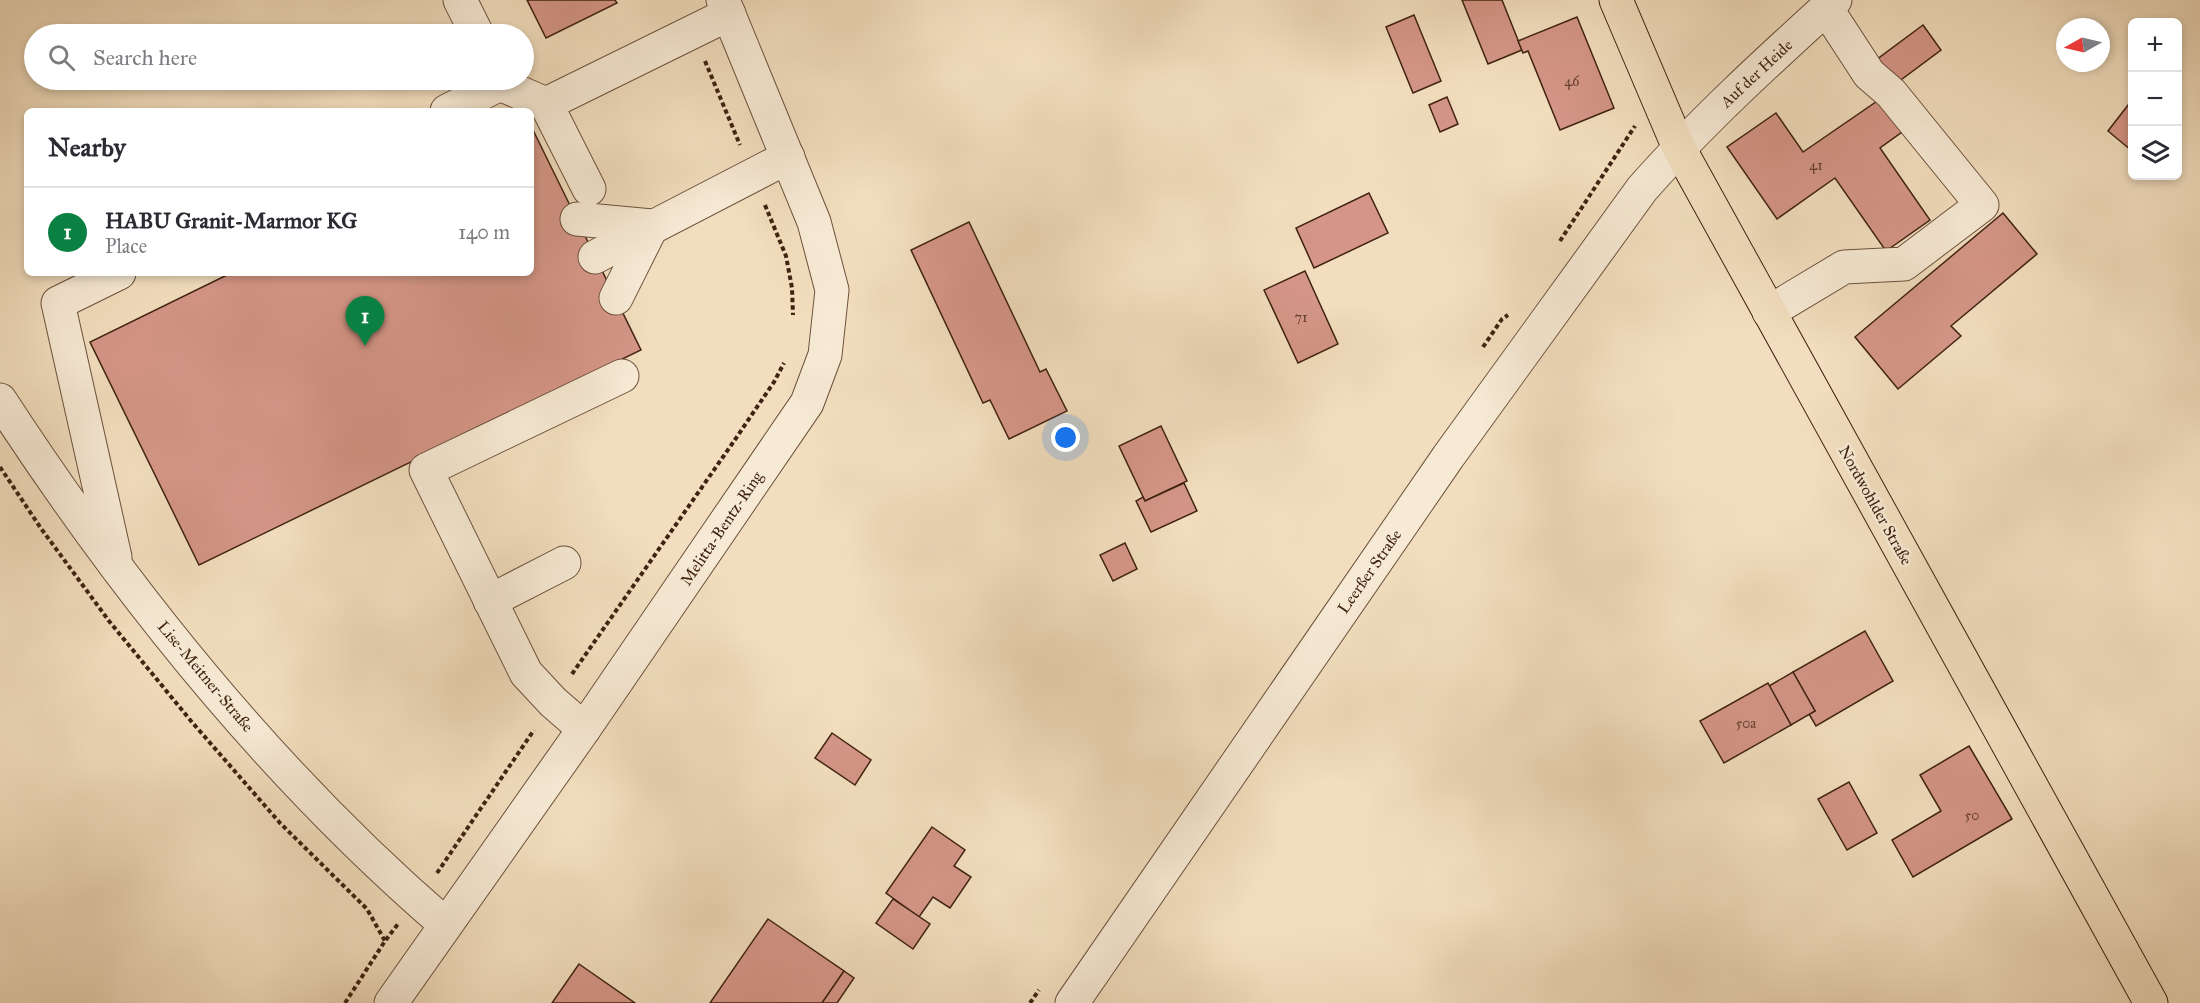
<!DOCTYPE html>
<meta charset="utf-8">
<style>
body{margin:0;font-family:"IM FELL Great Primer",serif;background:#f2f2f3;color:#2b2b33}
.controls{position:absolute;right:18px;top:18px;display:grid;overflow:hidden;border-radius:9px;box-shadow:0 3px 9px #0003}
.controls button{width:54px;height:54px;display:grid;place-items:center;padding:0;border:0;border-bottom:2px solid #e1e1e2;background:#fff;color:#2b2b33;font:30px sans-serif}
.compass{position:absolute;left:2056px;top:18px;width:54px;height:54px;border-radius:50%;background:#fff;box-shadow:0 3px 9px #0003;rotate:262deg}
.you{position:absolute;left:1066px;top:438px;width:21px;height:21px;margin:-15px;border:4px solid #fff;border-radius:50%;background:#1a73e8;box-shadow:0 0 0 9px #1a73e833}
.badge{display:grid;place-items:center;width:39px;height:39px;border-radius:50%;background:#0b8043;color:#fff;font-size:20px;font-weight:700}
.pin{position:absolute;translate:-50% -50px;filter:drop-shadow(0 2px 3px #0008)}
.pin::after{content:'';position:absolute;top:32px;width:21px;height:18px;background:inherit;clip-path:polygon(0 0,100% 0,50% 100%)}
.list{margin:0;padding:0;list-style:none}
h2{display:flex;justify-content:space-between;align-items:center;height:78px;margin:0;padding:0 24px;font-size:26px}
h2 small{font-size:20px;font-weight:400;color:#7c7c81}
.list li{display:grid;grid-template-columns:39px 1fr auto;gap:18px;align-items:center;box-sizing:border-box;height:90px;padding:0 24px;border-top:2px solid #e1e1e2}
.list b{display:block;font-size:22px;white-space:nowrap}
.list p{margin:0;font-size:20px;white-space:nowrap;color:#7c7c81}
.list em{font-size:20px;font-style:normal;color:#7c7c81}
.icon{flex:none;width:33px;height:33px;fill:none;stroke:currentColor;stroke-width:2;stroke-linecap:round;stroke-linejoin:round}
.map{position:relative;flex:none;width:2200px;height:1003px;overflow:hidden}
.search{position:absolute;background:#fff;box-shadow:0 3px 9px #0003;left:24px;top:24px;width:510px;height:66px;display:flex;align-items:center;gap:15px;box-sizing:border-box;padding:0 21px;border-radius:33px;color:#7c7c81;font-size:22px}
.panel{position:absolute;background:#fff;box-shadow:0 3px 9px #0003;left:24px;top:108px;width:510px;height:168px;border-radius:9px}
.map>svg:first-child{display:block}
.building{fill:#d59687;stroke:#3f2211;stroke-width:1.5}
.lines{fill:none;stroke-linecap:round;stroke-linejoin:round}
.minor-casing{stroke:#6c513c;stroke-width:35}
.major-casing{stroke:#3f2211;stroke-width:35}
.path{stroke:#3f2211;stroke-width:4;stroke-dasharray:4.5 3;stroke-linecap:butt}
.minor{stroke:#f7ead5;stroke-width:33}
.major{stroke:#f2debe;stroke-width:33}
.labels{text-anchor:middle;stroke-width:5;stroke-linejoin:round;paint-order:stroke}
.number-label{font-size:14px;fill:#643f2e}
.street-label{font-size:16px;fill:#3f2211;stroke:#f7ead5}
</style>
<div class="map">
<svg width="2200" height="1003" viewBox="0 0 2200 1003">
<rect width="100%" height="100%" fill="#f2debe"/>
<filter id="stains"><feTurbulence type="fractalNoise" baseFrequency=".00333" numOctaves="4"/><feColorMatrix values="0 0 0 0 .2 0 0 0 0 .09 0 0 0 0 .02 0 0 0 .5 -.17"/></filter>
<radialGradient id="worn" r=".72"><stop offset=".6" stop-color="#630" stop-opacity="0"/><stop offset="1" stop-color="#630" stop-opacity=".3"/></radialGradient>
<g class="building">
<polygon points="527,0 615,0 617,3 546,38"/>
<polygon points="1462,0 1502,0 1522,50 1488,64"/>
<polygon points="1414,15 1441,81 1413,93 1386,27"/>
<polygon points="1577,17 1614,108 1560,130 1528,51 1523,53 1518,41"/>
<polygon points="1923,25 1941,50 1890,88 1872,63"/>
<polygon points="1886,95 1909,127 1880,148 1930,220 1886,251 1835,178 1777,219 1727,147 1776,113 1803,152"/>
<polygon points="1447,97 1458,124 1440,132 1429,105"/>
<polygon points="2132,100 2132,151 2108,131"/>
<polygon points="531,126 641,350 199,565 90,342 231,273 531,273"/>
<polygon points="1369,193 1388,233 1314,268 1296,228"/>
<polygon points="2003,213 2037,254 1951,326 1961,336 1898,389 1855,337"/>
<polygon points="969,222 1040,372 1046,369 1067,411 1009,439 990,400 983,403 911,250"/>
<polygon points="1305,271 1338,344 1298,363 1264,290"/>
<polygon points="1161,426 1187,481 1145,501 1119,446"/>
<polygon points="1184,483 1197,511 1151,532 1136,501 1143,497 1145,501"/>
<polygon points="1125,543 1137,569 1113,581 1100,555"/>
<polygon points="1865,631 1893,681 1816,726 1809,714 1815,711 1793,672"/>
<polygon points="1793,672 1815,711 1791,725 1769,686"/>
<polygon points="1768,683 1791,725 1724,763 1700,721"/>
<polygon points="832,733 871,760 855,785 815,758"/>
<polygon points="1969,746 2012,819 1913,877 1892,840 1941,811 1920,775"/>
<polygon points="1849,782 1877,833 1847,850 1818,799"/>
<polygon points="932,827 965,850 954,866 971,877 950,908 933,897 919,917 886,893"/>
<polygon points="893,899 930,924 913,949 876,923"/>
<polygon points="768,919 844,971 822,1003 710,1003"/>
<polygon points="579,964 635,1003 552,1003"/>
<polygon points="844,971 854,978 837,1003 822,1003"/>
</g>
<g class="lines">
<g class="minor-casing">
<g id="minor">
<polyline points="460,0 477,34"/>
<polyline points="546,104 589,189"/>
<polyline points="447,111 500,84 546,104 729,14"/>
<polyline points="577,219 652,226 616,298"/>
<polyline points="595,257 788,157"/>
<polyline points="1769,312 1844,267 1904,264 1982,205 1891,93 1869,74 1826,8"/>
<path d="M0 400C125 592 272 775 445 924"/>
<polyline points="115,557 58,303 119,273"/>
<polyline points="490,601 564,563"/>
<polyline points="584,729 553,702 526,673 426,470 622,376"/>
<polyline points="391,1003 584,729 807,403 825,355 832,290 814,222 723,0"/>
<path d="M1072 1003 1448 457 1642 189C1702 121 1768 61 1835 0"/>
</g>
</g>
<g class="major-casing">
<polyline id="major" points="1616,0 1679,148 2151,1003"/>
</g>
<g class="path">
<polyline points="705,61 740,145"/>
<polyline points="765,205 786,256 792,288 793,315"/>
<polyline points="1560,241 1635,126"/>
<polyline points="1483,347 1502,319 1508,315"/>
<polyline points="0,467 40,527 109,621 191,721 280,823 367,909 385,941"/>
<polyline points="572,674 732,444 774,382 784,363"/>
<polyline points="437,873 534,730"/>
<polyline points="345,1003 385,941 398,924"/>
<polyline points="1030,1003 1039,990"/>
</g>
<use href="#minor" class="minor"/>
<use href="#major" class="major"/>
</g>
<g class="labels">
<g class="number-label">
<text x="1572" y="86">46</text>
<text x="1816" y="170">41</text>
<text x="1301" y="322">71</text>
<text x="1746" y="728">50a</text>
<text x="1972" y="820">50</text>
</g>
<g class="street-label">
<text transform="translate(1756 73) rotate(-43)" y="6">Auf der Heide</text>
<text transform="translate(1876 505) rotate(61)" y="6">Nordwohlder Straße</text>
<text transform="translate(721 528) rotate(-56)" y="6">Melitta-Bentz-Ring</text>
<text transform="translate(1369 571) rotate(-55)" y="6">Leerßer Straße</text>
<text transform="translate(206 676) rotate(50)" y="6">Lise-Meitner-Straße</text>
</g>
</g>
<rect width="100%" height="100%" filter="url(#stains)"/>
<rect width="100%" height="100%" fill="url(#worn)"/>
</svg>
<div class="controls">
<button>+</button>
<button>−</button>
<button><svg class="icon" aria-label="layers" viewBox="0 0 24 24"><path d="M12 4l9 5-9 5-9-5zM3 14l9 5 9-5"/></svg></button>
</div>
<svg class="compass" viewBox="-18 -18 36 36"><path d="M0-13l5 13h-10z" fill="#e53935"/><path d="M0 13l5-13h-10z" fill="#7c7c81"/></svg>
<div class="you"></div>
<div class="pin badge" style="left:365px;top:346px">1</div>
<div class="search"><svg class="icon" aria-label="search" viewBox="0 0 24 24"><circle cx="10" cy="10" r="6"/><path d="M15 15l6 6"/></svg>Search here</div>
<section class="panel">
<h2>Nearby<small></small></h2>
<ul class="list">
<li><span class="badge">1</span><div><b>HABU Granit-Marmor KG</b><p>Place</p></div><em>140 m</em></li>
</ul>
</section>
</div>
